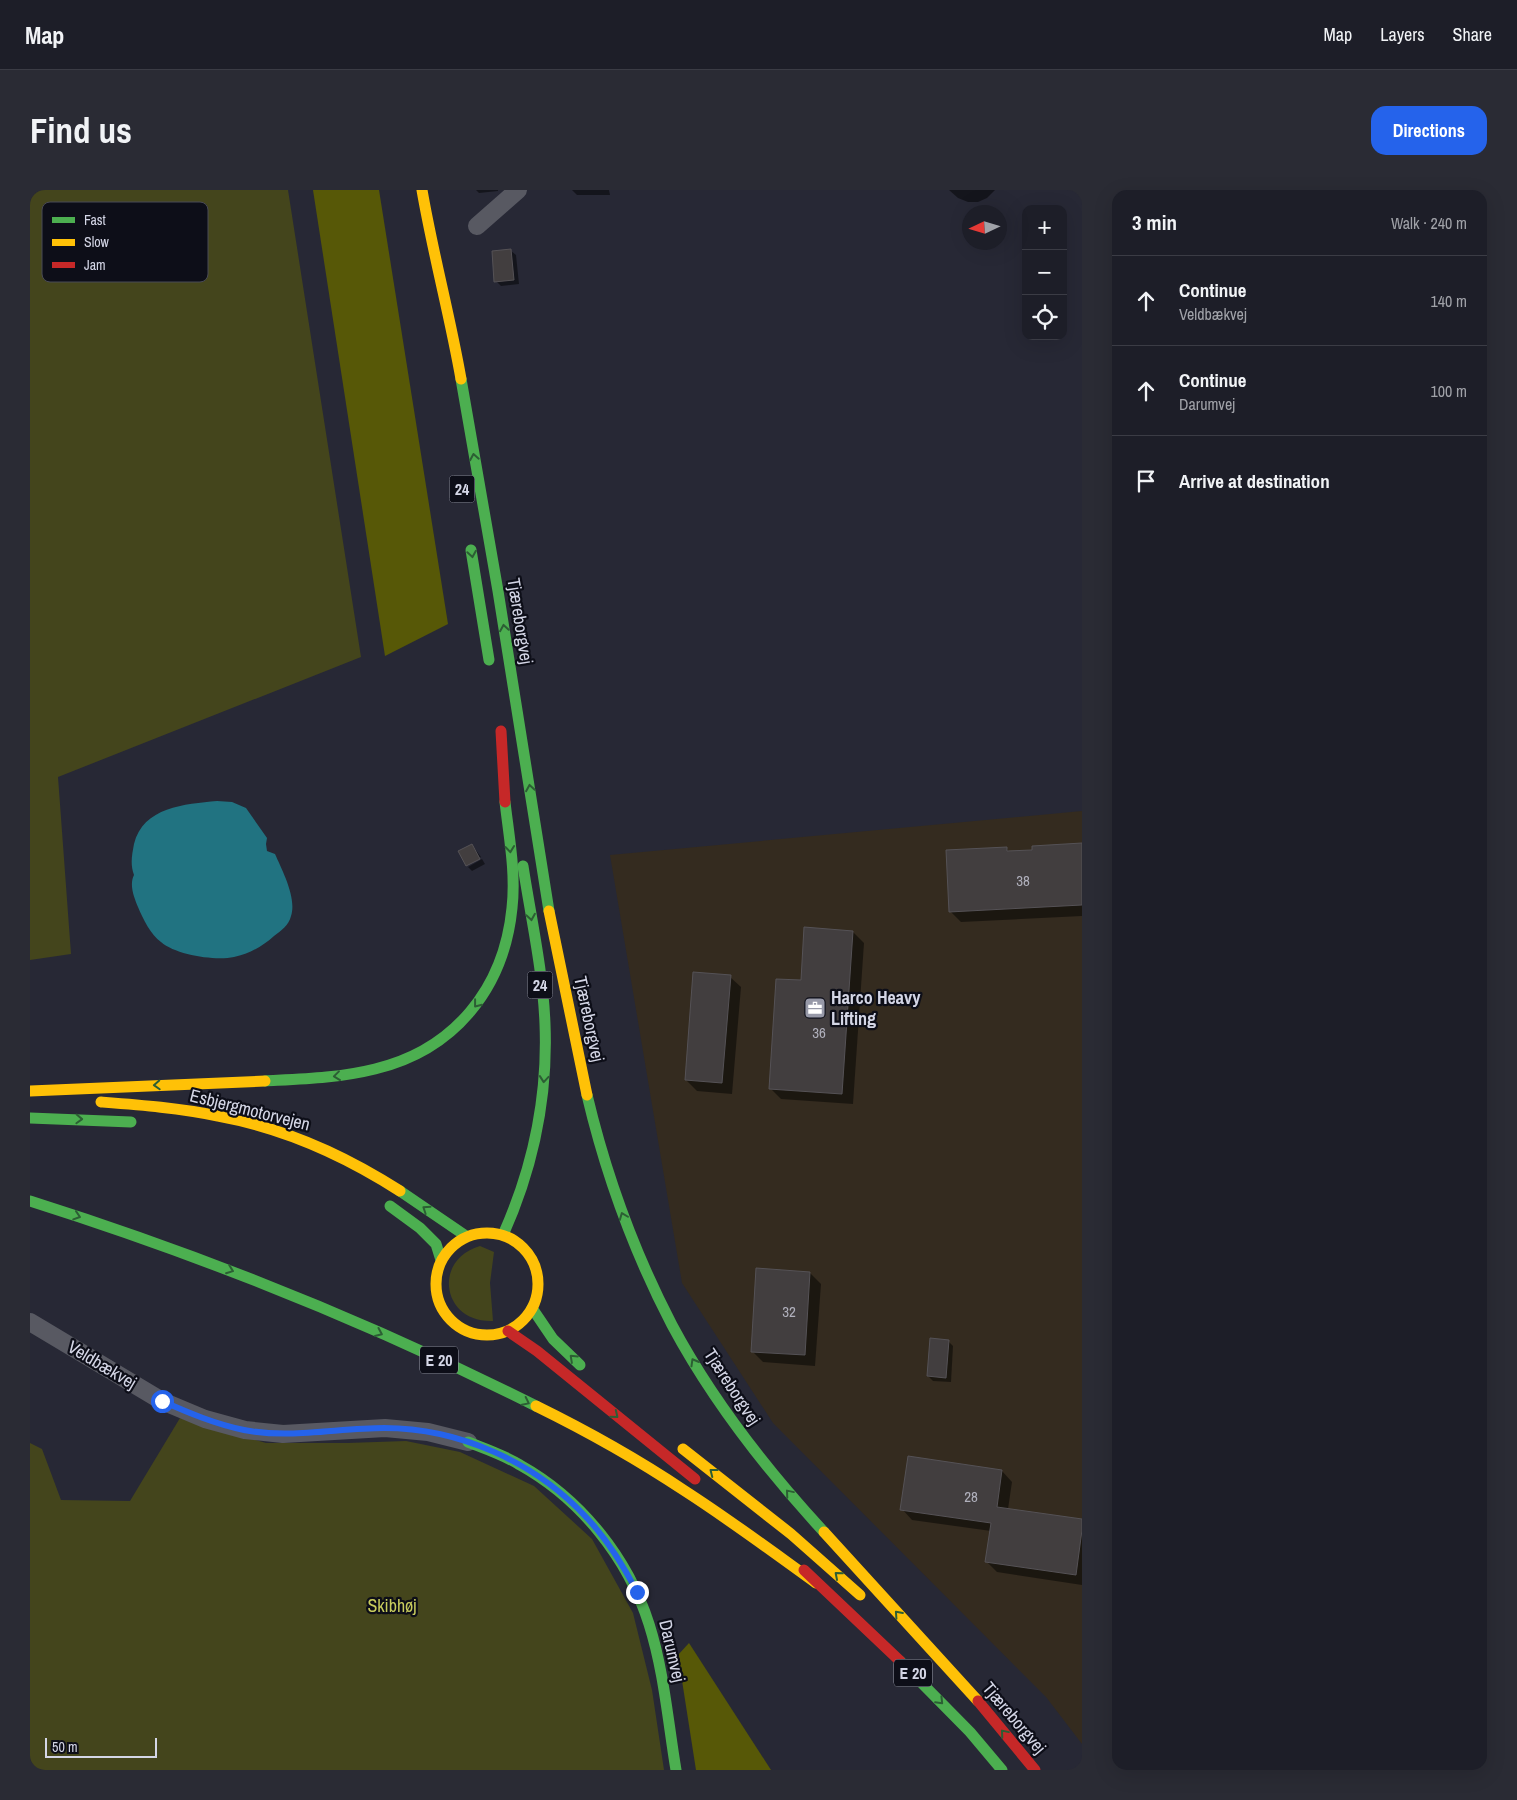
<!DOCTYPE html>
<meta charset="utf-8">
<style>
body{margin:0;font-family:"Archivo Narrow",sans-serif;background:#2a2b34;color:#f1f3f6}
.controls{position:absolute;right:15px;top:15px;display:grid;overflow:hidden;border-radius:10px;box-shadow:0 5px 20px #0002}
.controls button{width:45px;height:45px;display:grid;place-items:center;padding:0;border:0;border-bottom:1px solid #3b3c45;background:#1d1e28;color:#f1f3f6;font:25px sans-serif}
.compass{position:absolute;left:932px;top:15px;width:45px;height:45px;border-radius:50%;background:#1d1e28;box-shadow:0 5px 20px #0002;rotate:266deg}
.scale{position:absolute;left:15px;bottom:12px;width:112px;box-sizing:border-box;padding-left:5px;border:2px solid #d4d6e6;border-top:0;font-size:14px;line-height:18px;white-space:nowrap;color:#d4d6e6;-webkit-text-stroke:4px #0d0e18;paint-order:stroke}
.stop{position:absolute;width:15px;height:15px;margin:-11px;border:4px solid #2563eb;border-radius:50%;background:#fff}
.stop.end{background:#2563eb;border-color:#fff;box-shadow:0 1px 5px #0008}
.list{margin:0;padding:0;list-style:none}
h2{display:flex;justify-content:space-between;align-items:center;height:65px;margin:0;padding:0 20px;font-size:21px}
h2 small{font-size:16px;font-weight:400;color:#a0a2a8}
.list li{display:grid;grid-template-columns:32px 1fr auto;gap:15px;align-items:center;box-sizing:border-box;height:90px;padding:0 20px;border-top:1px solid #3b3c45}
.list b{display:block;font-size:19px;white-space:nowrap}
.list p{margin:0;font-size:16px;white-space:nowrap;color:#a0a2a8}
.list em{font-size:16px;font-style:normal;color:#a0a2a8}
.icon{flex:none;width:28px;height:28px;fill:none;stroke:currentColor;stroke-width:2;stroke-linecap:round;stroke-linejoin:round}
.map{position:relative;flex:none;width:1052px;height:1580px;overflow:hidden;border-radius:15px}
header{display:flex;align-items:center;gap:30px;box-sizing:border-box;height:70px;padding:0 25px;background:#1d1e28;border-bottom:1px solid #3b3c45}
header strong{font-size:24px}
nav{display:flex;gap:28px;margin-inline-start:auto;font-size:18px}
.intro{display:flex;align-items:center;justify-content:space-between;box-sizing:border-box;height:120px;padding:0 30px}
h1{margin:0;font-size:35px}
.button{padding:12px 22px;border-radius:15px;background:#2563eb;color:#fff;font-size:18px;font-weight:700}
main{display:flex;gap:30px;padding:0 30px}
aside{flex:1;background:#1d1e28;border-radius:15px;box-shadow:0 5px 20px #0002}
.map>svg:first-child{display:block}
.industrial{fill:#342b1f}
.green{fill:#44451c}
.forest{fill:#575807}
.water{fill:#217381}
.shadow{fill:#0007}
.building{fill:#423e3f;stroke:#555256}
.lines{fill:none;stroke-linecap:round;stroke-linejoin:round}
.street{stroke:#585962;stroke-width:18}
.fast{stroke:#4caf50;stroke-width:11}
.slow{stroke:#ffc107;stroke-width:11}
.jam{stroke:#c62828;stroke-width:11}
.oneway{stroke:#2c5e34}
.route{stroke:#2563eb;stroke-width:6}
.labels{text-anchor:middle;stroke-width:4.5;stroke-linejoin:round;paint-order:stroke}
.number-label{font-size:15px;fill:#b0b0bc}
.shield{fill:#0d0e18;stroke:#989aa8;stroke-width:1}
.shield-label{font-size:16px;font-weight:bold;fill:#d4d6e6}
.street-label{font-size:18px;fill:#d4d6e6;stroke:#0d0e18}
.poi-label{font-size:18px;font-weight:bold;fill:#d4d6e6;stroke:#0d0e18;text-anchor:start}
.park-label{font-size:18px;fill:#c8cc5d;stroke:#0d0e18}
.key{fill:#0d0e18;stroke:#494a56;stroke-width:1}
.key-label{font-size:14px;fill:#d4d6e6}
</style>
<header>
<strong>Map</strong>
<nav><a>Map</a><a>Layers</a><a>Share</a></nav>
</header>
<div class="intro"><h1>Find us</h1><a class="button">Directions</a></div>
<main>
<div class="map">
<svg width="1052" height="1580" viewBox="0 0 1052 1580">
<rect width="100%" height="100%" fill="#272835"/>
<polygon class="industrial" points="1052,621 1052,1554 1016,1507 743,1233 652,1093 580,665"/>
<g class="green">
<polygon points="0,0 258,0 331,467 28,587 41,764 0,770"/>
<path d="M450 1056 464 1062 460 1093 463 1131C412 1133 402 1070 450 1056Z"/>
<polygon points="150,1228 236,1253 317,1253 376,1251 430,1262 504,1296 562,1349 603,1423 622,1500 634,1580 0,1580 0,1253 12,1259 31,1310 100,1311"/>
</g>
<g class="forest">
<polygon points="283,0 349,0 418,434 355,466"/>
<polygon points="659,1453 741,1580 666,1580 648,1465"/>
</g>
<path class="water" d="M187 611 202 612 216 618 237 648 236 654 237 661 245 664C252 680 267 708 261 726 259 735 251 741 244 746 233 756 219 764 204 767 185 771 146 765 131 752 121 745 113 729 108 717 104 707 99 695 104 685 100 674 102 665 104 654 113 617 155 614 187 611Z"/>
<g class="shadow">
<polygon points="446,0 468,0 468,1 449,3"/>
<polygon points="542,0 579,0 580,5 547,5"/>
<polygon points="919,0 965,0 957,8 948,12 938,12 928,8"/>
<polygon points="480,60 486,65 489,94 471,96 466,91"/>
<polygon points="442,655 451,667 437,675 430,661"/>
<polygon points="1052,655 1052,726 931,732 920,721 976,658 980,662"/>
<polygon points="452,669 455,674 442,681 438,677"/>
<polygon points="823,742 834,753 823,914 751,909 740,898 772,792"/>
<polygon points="700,787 711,797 702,904 667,901 656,890"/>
<polygon points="780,1083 791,1094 785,1176 733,1172 722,1161"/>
<polygon points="918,1151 923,1156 921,1192 903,1191 898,1186"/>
<polygon points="972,1281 982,1292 978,1319 1052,1330 1052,1395 967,1382 957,1372 961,1341 882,1330 872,1319"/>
</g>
<g class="building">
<polygon points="481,59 484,90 464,92 462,61"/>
<polygon points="1052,653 1052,715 919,722 916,660 977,657 977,661 1002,660 1002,656"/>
<polygon points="442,654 450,669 436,676 428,661"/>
<polygon points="774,737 823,741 812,904 739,899 746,789 771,790"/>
<polygon points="663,782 701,785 692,893 655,890"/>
<polygon points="726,1078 780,1082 775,1165 721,1162"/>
<polygon points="900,1148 919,1150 916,1188 897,1186"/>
<polygon points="878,1266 972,1280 967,1317 1052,1329 1052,1340 1046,1385 955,1372 961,1333 870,1320"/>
</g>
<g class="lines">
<g class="street">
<polyline points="447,36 488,0"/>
<polyline points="0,1132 132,1211 175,1229 215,1240 253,1244 355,1238 398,1242 438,1252"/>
</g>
<g class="fast">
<polyline points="431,189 468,401 519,721"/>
<polyline points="441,360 459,470"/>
<path d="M235 891C272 889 309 888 345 879 424 860 474 799 482 718 486 683 479 647 475 612"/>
<path d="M557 905C576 985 604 1062 642 1135 682 1210 736 1279 794 1342"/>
<polyline points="0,928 101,932"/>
<polyline points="370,1001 436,1046"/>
<path d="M0 1011C174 1066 343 1134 506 1216"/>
<polyline points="360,1016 390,1038 406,1054 411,1070"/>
<path d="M473 1045C503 978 518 908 515 834 513 781 501 728 493 676"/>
<polyline points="502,1118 523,1149 550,1175"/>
<path d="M438 1252C456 1259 474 1265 490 1275 551 1309 598 1368 619 1434 634 1481 638 1532 646 1580"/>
<polyline points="870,1471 940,1542 972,1580"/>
</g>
<g class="slow">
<path d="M392 0C403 64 420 126 431 189"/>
<polyline points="519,721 557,905"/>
<polyline points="0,901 235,891"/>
<path d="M71 912C110 915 150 918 188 926 254 938 314 965 370 1001"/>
<circle cx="457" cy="1094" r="51"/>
<path d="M506 1216C557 1241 607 1269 655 1301 700 1330 743 1362 786 1393"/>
<polyline points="653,1259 761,1344 830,1405"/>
<polyline points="794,1342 948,1511"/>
</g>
<g class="jam">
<polyline points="471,541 475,612"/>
<polyline points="478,1141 507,1161 665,1289"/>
<polyline points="774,1380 870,1471"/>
<polyline points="948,1511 1005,1580"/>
</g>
</g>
<defs><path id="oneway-chevron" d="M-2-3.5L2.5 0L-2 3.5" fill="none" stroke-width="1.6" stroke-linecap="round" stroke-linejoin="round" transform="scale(1.25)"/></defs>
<g class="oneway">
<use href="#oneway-chevron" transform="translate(444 267) rotate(-100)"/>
<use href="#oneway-chevron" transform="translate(442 364) rotate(81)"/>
<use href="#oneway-chevron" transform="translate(474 438) rotate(-99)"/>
<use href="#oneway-chevron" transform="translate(500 598) rotate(-99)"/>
<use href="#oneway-chevron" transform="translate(480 659) rotate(84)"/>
<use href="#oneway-chevron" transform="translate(501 727) rotate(81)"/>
<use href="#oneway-chevron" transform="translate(447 814) rotate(128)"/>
<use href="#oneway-chevron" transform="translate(307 886) rotate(173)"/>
<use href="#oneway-chevron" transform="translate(514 889) rotate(95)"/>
<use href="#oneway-chevron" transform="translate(127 895) rotate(177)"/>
<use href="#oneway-chevron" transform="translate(49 929) rotate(2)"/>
<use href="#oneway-chevron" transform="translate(396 1019) rotate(-146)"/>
<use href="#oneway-chevron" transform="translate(47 1026) rotate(18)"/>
<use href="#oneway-chevron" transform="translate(593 1026) rotate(-111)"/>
<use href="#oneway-chevron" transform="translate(200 1080) rotate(21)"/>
<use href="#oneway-chevron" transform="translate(349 1143) rotate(24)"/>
<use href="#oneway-chevron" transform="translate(543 1168) rotate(-137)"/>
<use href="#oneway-chevron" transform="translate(664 1172) rotate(-120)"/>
<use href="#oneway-chevron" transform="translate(496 1212) rotate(26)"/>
<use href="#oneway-chevron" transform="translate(585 1225) rotate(39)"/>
<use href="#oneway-chevron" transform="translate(683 1282) rotate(-142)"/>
<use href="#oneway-chevron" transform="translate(759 1303) rotate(-130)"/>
<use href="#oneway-chevron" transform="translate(808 1385) rotate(-139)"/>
<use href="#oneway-chevron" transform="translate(868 1424) rotate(-132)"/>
<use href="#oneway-chevron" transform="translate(910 1511) rotate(46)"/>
<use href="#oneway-chevron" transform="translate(974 1543) rotate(-130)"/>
</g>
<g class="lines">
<path class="route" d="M132 1211C159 1223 185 1234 214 1240 260 1249 308 1238 354 1238 429 1238 505 1272 556 1327 577 1349 593 1375 607 1402"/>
</g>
<defs>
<g id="office-square" transform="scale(1.125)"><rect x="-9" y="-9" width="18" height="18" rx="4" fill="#9799a8" stroke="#0d0e18"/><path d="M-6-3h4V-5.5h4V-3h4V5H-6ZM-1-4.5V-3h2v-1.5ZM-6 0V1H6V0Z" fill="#fff"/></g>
</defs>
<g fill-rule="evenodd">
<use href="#office-square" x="785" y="818"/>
</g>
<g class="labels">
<g class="number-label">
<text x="993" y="696">38</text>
<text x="789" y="848">36</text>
<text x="759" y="1127">32</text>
<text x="941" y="1312">28</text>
</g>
<g class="shield">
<rect x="419.5" y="285.5" width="25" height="27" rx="4"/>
<rect x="497.5" y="781.5" width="25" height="27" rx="4"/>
<rect x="390" y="1156.5" width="38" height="27" rx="4"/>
<rect x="864" y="1469.5" width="38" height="27" rx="4"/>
</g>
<g class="shield-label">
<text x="432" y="305">24</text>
<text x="510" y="801">24</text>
<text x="409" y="1176">E 20</text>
<text x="883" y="1489">E 20</text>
</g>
<g class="street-label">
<text transform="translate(490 431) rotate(81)" y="6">Tjæreborgvej</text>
<text transform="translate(559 829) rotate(78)" y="6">Tjæreborgvej</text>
<text transform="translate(220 920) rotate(14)" y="6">Esbjergmotorvejen</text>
<text transform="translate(72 1175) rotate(31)" y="6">Veldbækvej</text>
<text transform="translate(702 1197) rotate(57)" y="6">Tjæreborgvej</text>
<text transform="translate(642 1461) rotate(77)" y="6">Darumvej</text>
<text transform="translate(984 1528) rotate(50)" y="6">Tjæreborgvej</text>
</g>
<g class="poi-label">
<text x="801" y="814">Harco Heavy<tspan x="801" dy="21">Lifting</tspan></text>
</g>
<g class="park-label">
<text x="362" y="1422">Skibhøj</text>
</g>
</g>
<rect x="12" y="12" width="166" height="80" rx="8" class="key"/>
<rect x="22" y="27" width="23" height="6" fill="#4caf50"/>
<rect x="22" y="49" width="23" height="7" fill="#ffc107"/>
<rect x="22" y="72" width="23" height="6" fill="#c62828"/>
<g class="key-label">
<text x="54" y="35">Fast</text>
<text x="54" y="57">Slow</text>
<text x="54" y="80">Jam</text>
</g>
</svg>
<div class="controls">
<button>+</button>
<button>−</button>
<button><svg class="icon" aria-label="locate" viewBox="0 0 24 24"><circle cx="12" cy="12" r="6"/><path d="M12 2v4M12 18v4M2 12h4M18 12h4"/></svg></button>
</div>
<svg class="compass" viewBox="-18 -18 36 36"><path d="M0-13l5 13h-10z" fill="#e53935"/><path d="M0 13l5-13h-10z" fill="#a0a2a8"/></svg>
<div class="scale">50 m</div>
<div class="stop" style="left:132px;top:1211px"></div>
<div class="stop end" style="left:607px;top:1402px"></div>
</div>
<aside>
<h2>3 min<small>Walk · 240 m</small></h2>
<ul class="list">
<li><svg class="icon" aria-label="ahead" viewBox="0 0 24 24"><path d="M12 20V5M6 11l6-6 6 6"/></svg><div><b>Continue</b><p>Veldbækvej</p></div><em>140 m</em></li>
<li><svg class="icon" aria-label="ahead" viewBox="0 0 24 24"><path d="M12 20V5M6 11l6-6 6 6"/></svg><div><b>Continue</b><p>Darumvej</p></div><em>100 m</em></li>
<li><svg class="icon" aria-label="arrive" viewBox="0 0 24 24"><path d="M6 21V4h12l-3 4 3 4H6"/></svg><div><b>Arrive at destination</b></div></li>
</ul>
</aside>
</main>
